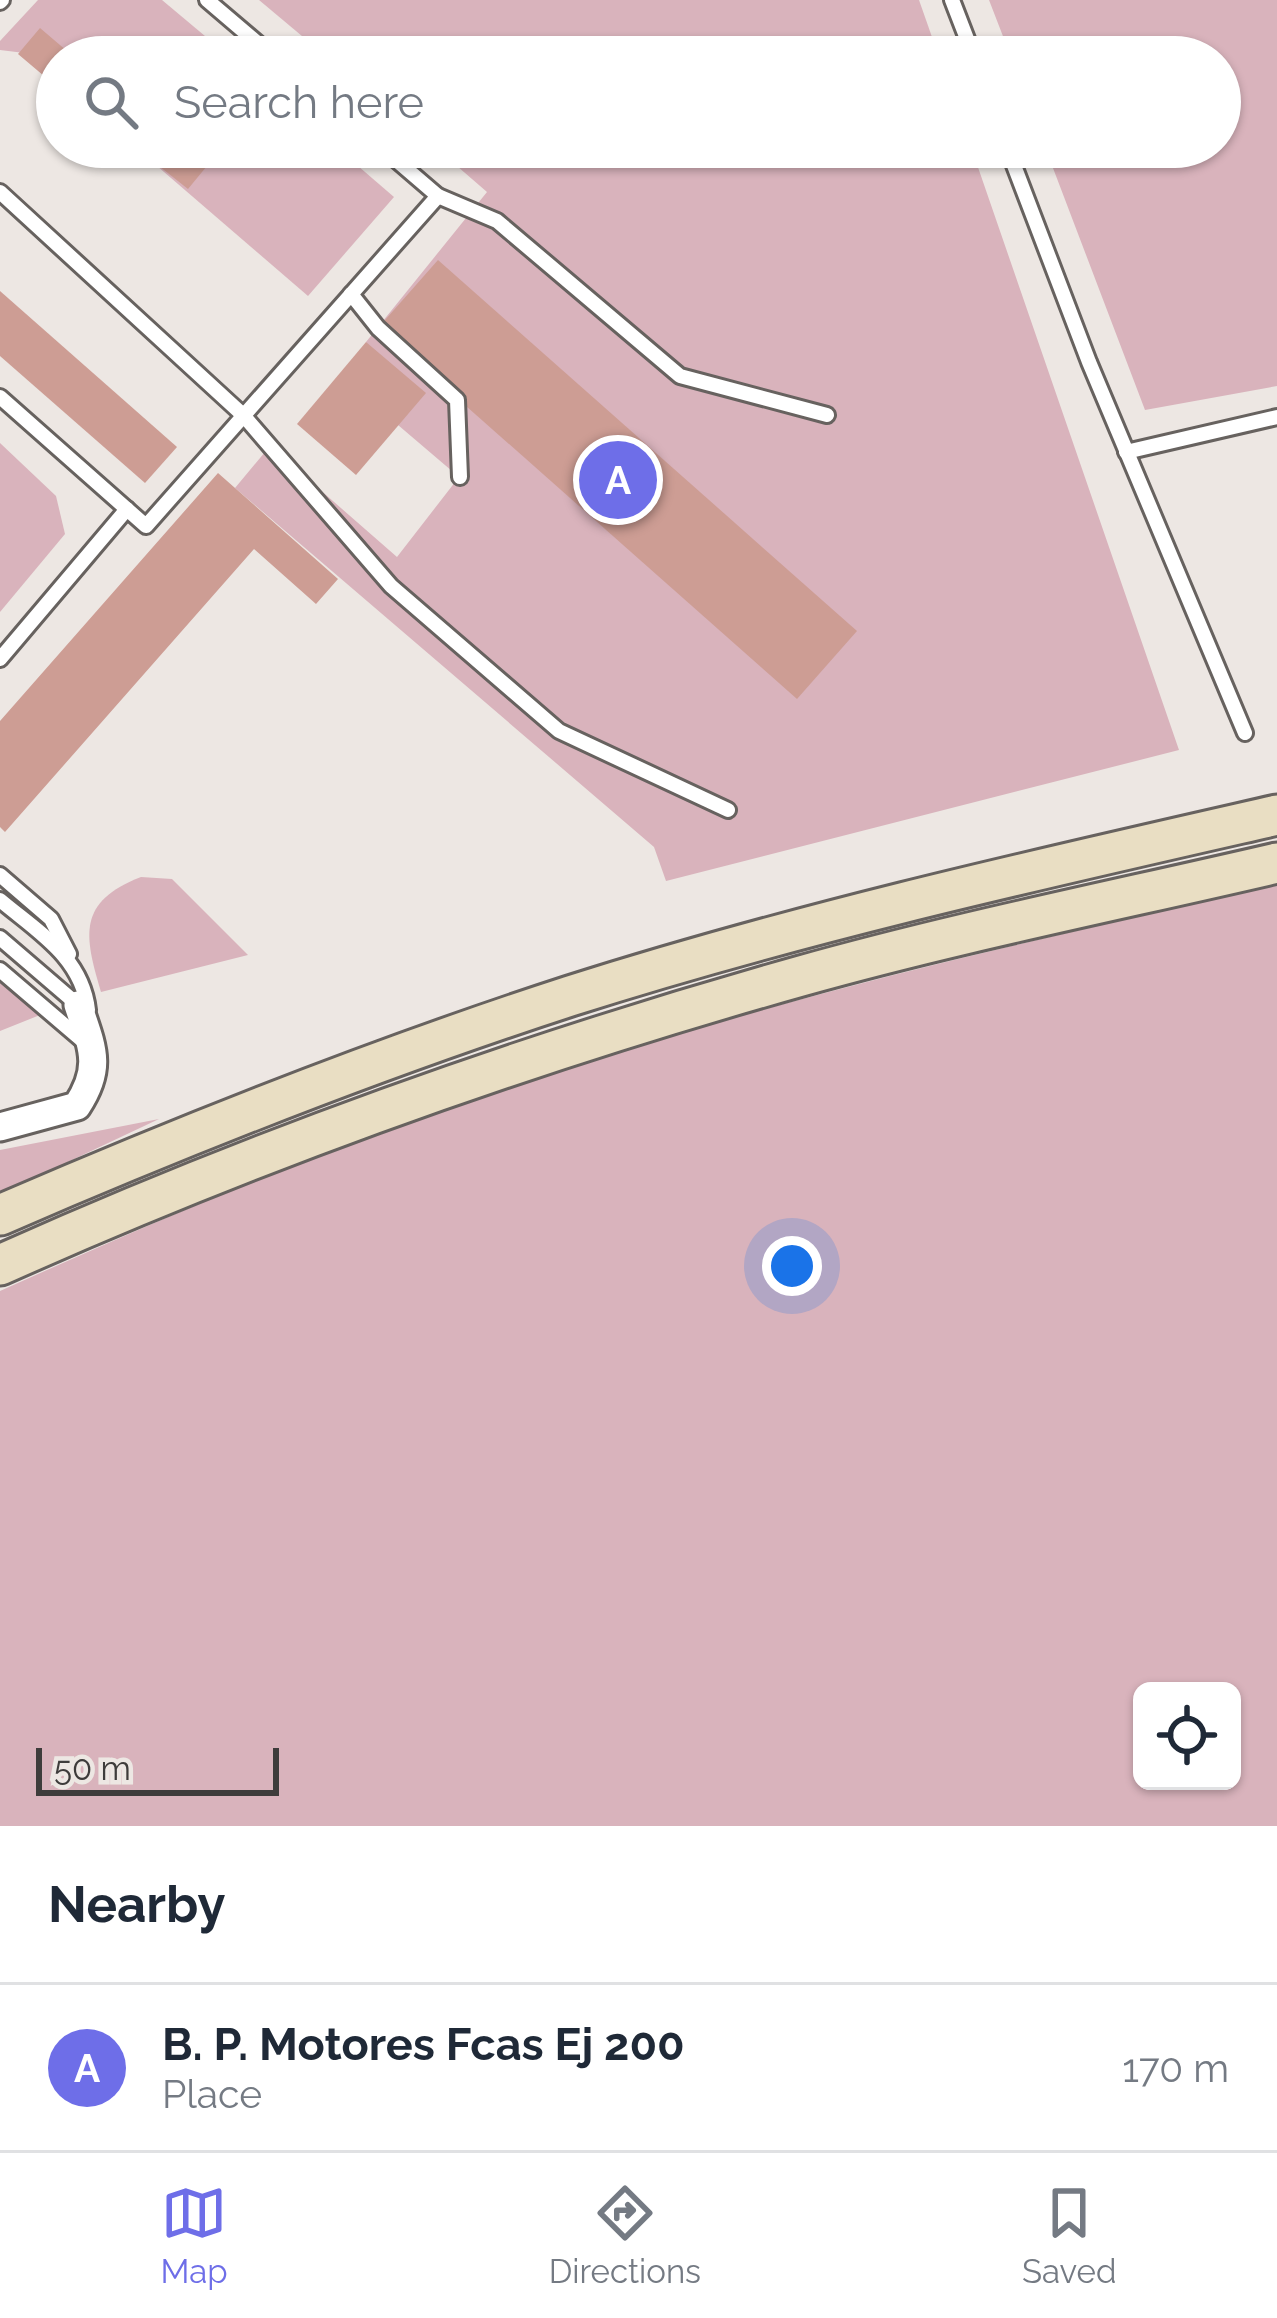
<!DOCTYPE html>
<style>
body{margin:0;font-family:Raleway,sans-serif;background:#f2f2f3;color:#1f2937}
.controls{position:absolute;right:36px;bottom:36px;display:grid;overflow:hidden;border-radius:18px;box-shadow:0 3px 9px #0004}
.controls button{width:108px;height:108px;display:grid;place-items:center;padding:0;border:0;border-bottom:3px solid #e0e1e3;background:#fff;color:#1f2937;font:60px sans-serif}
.scale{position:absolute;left:36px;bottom:30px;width:243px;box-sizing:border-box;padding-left:12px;border:6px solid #3e3c3b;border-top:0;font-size:33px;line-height:42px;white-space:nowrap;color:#3e3c3b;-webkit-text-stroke:9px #ede7e3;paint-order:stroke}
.you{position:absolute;left:792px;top:1266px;width:42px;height:42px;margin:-30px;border:9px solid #fff;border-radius:50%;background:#1a73e8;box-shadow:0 0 0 18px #1a73e833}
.badge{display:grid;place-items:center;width:78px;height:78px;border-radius:50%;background:#6e6ee8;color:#fff;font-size:39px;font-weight:700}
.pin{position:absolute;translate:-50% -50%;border:6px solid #fff;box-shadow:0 3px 12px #0006}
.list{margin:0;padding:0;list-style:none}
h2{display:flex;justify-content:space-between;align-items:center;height:156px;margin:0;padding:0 48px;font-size:51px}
h2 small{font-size:39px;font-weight:400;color:#747a83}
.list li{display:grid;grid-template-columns:78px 1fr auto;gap:36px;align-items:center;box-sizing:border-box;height:168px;padding:0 48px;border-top:3px solid #e0e1e3}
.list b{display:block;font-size:45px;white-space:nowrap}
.list p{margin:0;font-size:39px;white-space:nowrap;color:#747a83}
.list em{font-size:39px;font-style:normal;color:#747a83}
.icon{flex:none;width:66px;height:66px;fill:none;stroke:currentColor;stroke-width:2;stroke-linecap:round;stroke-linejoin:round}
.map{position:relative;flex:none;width:1277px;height:1826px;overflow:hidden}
.search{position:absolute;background:#fff;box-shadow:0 3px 9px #0004;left:36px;right:36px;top:36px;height:132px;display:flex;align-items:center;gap:30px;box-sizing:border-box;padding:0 42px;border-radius:66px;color:#747a83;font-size:45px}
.sheet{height:324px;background:#fff}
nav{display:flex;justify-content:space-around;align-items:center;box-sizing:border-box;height:168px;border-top:3px solid #e0e1e3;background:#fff;font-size:33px;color:#747a83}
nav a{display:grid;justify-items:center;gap:6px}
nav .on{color:#6e6ee8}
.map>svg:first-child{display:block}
.green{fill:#d9b3bc;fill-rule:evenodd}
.building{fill:#cd9d94}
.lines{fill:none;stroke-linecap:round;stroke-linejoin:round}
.service-casing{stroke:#67625f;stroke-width:20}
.minor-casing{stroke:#67625f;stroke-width:33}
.secondary-casing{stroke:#67625f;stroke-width:45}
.service{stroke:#fff;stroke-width:14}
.minor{stroke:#fff;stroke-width:27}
.secondary{stroke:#e9dec3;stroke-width:39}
</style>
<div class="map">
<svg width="1277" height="1826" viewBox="0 0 1277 1826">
<rect width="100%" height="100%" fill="#ede7e3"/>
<g class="green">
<polygon points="38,0 162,0 230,57 57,57 0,50 0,41"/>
<polygon points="259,0 919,0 939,57 327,57"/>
<polygon points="989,0 1277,0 1277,386 1145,410 1045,147 1220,147 1220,57 1011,57"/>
<polygon points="135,147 336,147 394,197 308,296"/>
<polygon points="435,147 971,147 1179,750 666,881 654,847 235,488 270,446 397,557 459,477 398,425 366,342 487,192"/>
<polygon points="0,443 56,496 65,534 0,612"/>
<path d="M141 877 172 879 248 955 101 992C84 935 77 902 141 877Z"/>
<path d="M1277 884V1826H0V1291C136 1230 271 1171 411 1120 691 1018 987 951 1277 884ZM1142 1691H1232V1781H1142Z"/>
<polygon points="0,970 50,1011 0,1031"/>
<polygon points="159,1119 0,1194 0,1150"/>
</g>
<g class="building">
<polygon points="40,28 74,57 57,57 57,87 18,54"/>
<polygon points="135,147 207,147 216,155 188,189"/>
<polygon points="438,260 857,631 797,699 378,328"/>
<polygon points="0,291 177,447 145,483 0,356"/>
<polygon points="366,342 426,393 356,475 297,424"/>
<polygon points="218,473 338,579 316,604 254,549 5,832 0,827 0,721"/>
</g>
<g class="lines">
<g class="service-casing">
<g id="service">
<polyline points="207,0 274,57"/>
<polyline points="952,0 974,57"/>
<polyline points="0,2 2,0"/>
<polyline points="1007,147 1089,362 1245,733"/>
<polyline points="0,192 243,415 391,586 559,731 728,810"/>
<polyline points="438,196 497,221 680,376 827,415"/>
<polyline points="351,294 378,328 457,400 460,477"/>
<polyline points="0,397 146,526 438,196 381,147"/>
<polyline points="1126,452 1277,417"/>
<polyline points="0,659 127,509"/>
<polyline points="0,875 51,919 69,954"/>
<path d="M0 900C38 932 82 957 88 1010"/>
<polyline points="0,938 78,1005"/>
<polyline points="0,970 83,1041"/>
</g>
</g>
<g class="minor-casing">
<path id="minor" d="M0 1127 77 1106C103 1067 92 1047 78 1005"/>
</g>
<g class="secondary-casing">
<g id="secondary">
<path d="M0 1215C187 1134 376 1059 570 996 802 922 1040 869 1277 815"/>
<path d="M0 1265C259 1149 527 1053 801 976 958 932 1118 900 1277 863"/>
</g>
</g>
<use href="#service" class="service"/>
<use href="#minor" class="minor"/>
<use href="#secondary" class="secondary"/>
</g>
</svg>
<div class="controls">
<button><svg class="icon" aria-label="locate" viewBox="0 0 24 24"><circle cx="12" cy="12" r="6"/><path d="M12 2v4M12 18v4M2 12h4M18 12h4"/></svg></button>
</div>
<div class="scale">50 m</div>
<div class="you"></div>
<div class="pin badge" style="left:618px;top:480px">A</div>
<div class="search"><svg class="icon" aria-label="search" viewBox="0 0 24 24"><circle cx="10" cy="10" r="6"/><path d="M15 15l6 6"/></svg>Search here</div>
</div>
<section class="sheet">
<h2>Nearby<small></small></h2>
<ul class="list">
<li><span class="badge">A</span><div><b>B. P. Motores Fcas Ej 200</b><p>Place</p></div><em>170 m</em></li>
</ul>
</section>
<nav>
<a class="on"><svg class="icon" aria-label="map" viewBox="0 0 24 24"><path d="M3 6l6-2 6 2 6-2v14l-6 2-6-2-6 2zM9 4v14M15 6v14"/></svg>Map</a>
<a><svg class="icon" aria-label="directions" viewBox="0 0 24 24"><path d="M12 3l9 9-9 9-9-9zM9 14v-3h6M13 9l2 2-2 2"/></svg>Directions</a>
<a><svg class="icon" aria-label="saved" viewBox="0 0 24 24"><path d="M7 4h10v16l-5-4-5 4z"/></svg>Saved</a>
</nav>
